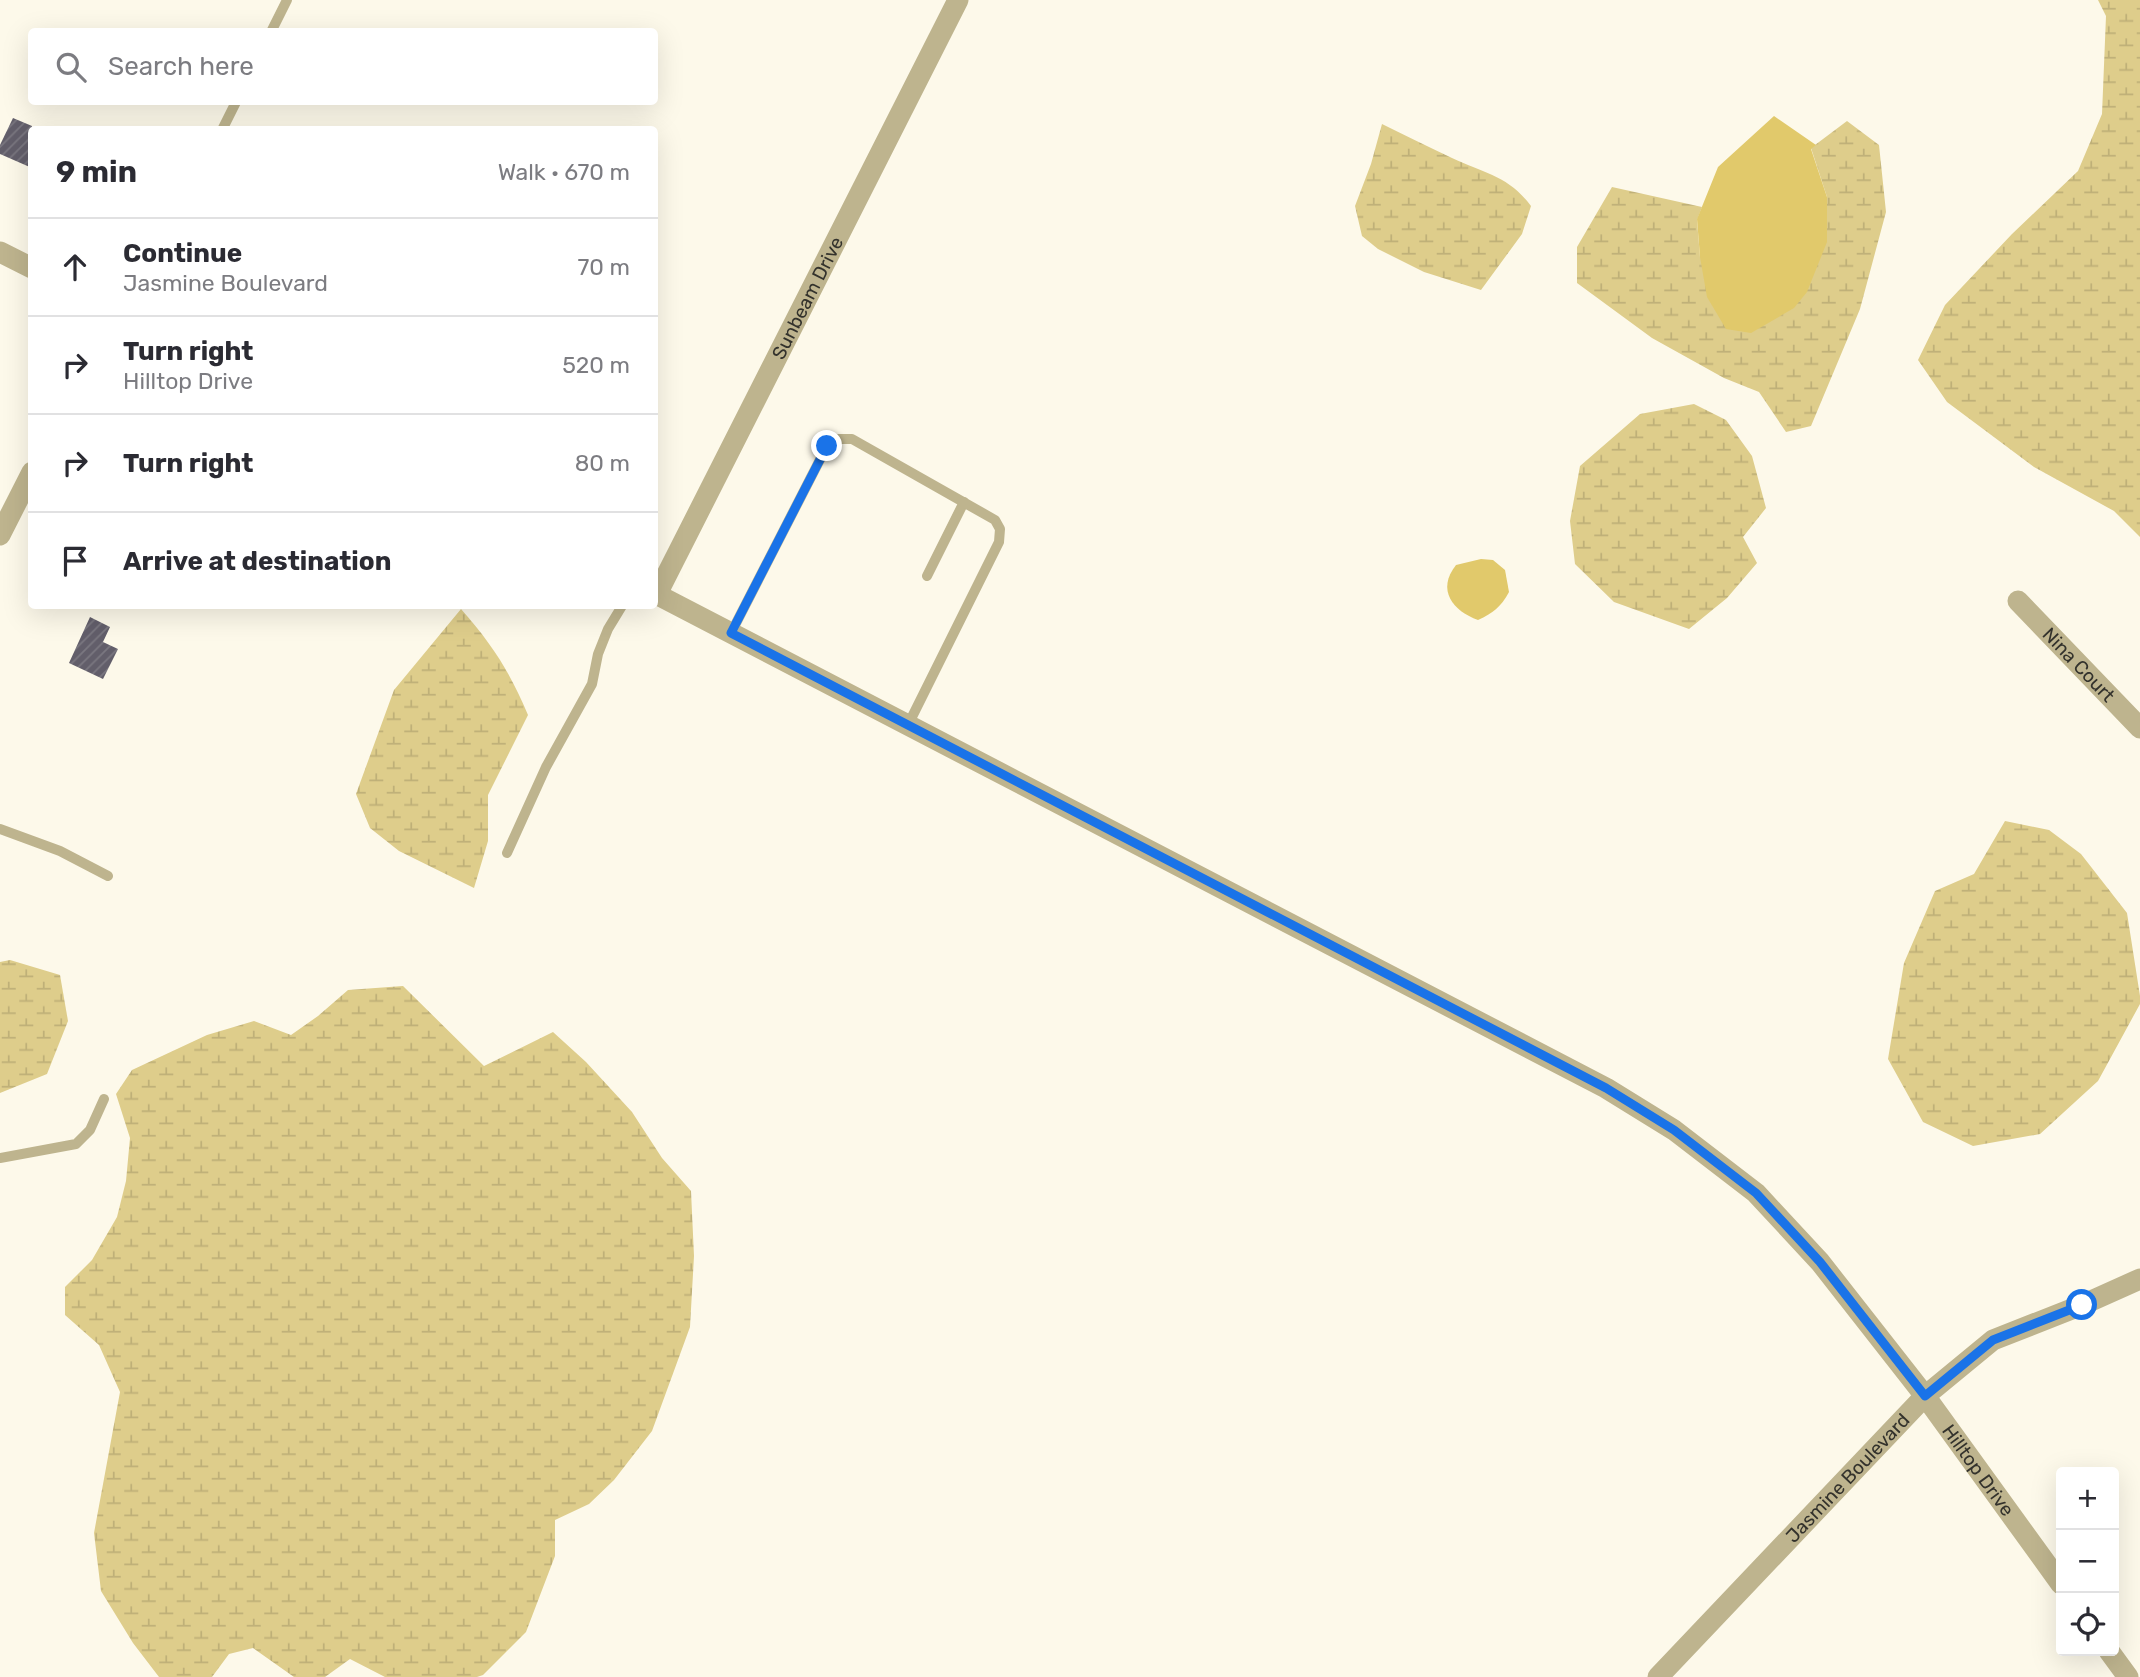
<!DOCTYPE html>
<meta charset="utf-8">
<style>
body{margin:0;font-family:Rubik,sans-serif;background:#f2f2f3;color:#2b2b33}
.controls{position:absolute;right:21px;bottom:21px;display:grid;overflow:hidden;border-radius:7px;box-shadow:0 7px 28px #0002}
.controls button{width:63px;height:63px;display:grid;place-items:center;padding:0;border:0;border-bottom:2px solid #e1e1e2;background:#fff;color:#2b2b33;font:35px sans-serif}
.stop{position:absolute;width:21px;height:21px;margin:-16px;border:5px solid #1a73e8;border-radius:50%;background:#fff}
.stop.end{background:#1a73e8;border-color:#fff;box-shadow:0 2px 7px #0008}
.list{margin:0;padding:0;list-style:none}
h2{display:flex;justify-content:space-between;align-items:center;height:91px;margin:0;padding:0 28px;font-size:30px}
h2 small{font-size:23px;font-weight:400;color:#7c7c81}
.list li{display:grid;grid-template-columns:46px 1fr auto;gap:21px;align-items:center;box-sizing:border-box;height:98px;padding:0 28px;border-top:2px solid #e1e1e2}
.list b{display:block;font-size:26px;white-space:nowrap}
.list p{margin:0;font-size:23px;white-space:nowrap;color:#7c7c81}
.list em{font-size:23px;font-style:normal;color:#7c7c81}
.icon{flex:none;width:38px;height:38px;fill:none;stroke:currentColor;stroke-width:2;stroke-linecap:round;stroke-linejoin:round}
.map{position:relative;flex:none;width:2140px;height:1677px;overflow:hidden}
.search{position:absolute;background:#fff;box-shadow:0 7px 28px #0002;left:28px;top:28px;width:630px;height:77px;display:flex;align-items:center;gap:18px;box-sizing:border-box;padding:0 24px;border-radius:7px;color:#7c7c81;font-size:26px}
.panel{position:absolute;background:#fff;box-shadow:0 7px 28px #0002;left:28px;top:126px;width:630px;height:483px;border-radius:7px}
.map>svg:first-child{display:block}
.wetland{fill:url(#wetland-marsh)}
.water{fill:#e1c96b}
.building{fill:url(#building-hatch)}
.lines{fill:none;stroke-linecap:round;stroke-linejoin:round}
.service{stroke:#beb48e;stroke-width:10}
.minor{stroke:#beb48e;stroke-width:21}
.tertiary{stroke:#beb48e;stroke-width:21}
.route{stroke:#1a73e8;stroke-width:9}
.labels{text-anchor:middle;stroke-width:7;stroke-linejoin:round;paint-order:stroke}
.street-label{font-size:19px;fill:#33322c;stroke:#fdf9ea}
</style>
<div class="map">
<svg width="2140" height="1677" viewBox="0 0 2140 1677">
<defs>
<pattern id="wetland-marsh" width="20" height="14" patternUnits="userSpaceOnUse" patternTransform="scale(1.75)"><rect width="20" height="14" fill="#decd8b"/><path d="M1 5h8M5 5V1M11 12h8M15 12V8" fill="none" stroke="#bfb078"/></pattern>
<pattern id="building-hatch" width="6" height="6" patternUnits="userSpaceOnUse" patternTransform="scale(1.75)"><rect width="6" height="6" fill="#625e6a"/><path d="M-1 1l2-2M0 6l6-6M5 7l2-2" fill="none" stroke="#7a7780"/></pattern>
</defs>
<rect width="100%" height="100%" fill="#fdf9ea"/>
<g class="wetland">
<polygon points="2098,0 2140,0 2140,537 2114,511 2034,467 1947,402 1918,360 1945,305 2012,234 2078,171 2102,114 2106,16"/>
<polygon points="1847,121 1879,145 1886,212 1860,309 1811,426 1786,432 1759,392 1724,378 1652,338 1577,283 1577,247 1612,187 1702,207 1697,220 1700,257 1827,197 1811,148"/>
<path d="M1382 124C1405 135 1428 147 1452 158 1484 173 1509 176 1531 206L1522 234 1481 290 1424 272 1378 249 1362 236 1355 206 1371 164Z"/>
<polygon points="1694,404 1726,420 1752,456 1766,508 1743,537 1757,563 1727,598 1689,629 1614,602 1575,564 1570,521 1580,466 1640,414"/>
<path d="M461 609C492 644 510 672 528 715L488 795V841L474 888 399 851 370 828 356 794 394 690Z"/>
<polygon points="2005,821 2049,830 2081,854 2127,913 2140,996 2140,1004 2098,1081 2040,1134 1973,1146 1923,1122 1888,1059 1904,963 1935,891 1974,874"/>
<polygon points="10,960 60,975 68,1021 47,1074 0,1093 0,962"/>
<polygon points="403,986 484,1066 553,1032 586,1062 632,1112 662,1158 691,1191 694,1256 690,1327 652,1431 614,1480 589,1504 555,1520 555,1556 526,1632 483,1675 477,1677 385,1677 350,1659 325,1677 294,1677 253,1648 229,1654 212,1677 159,1677 133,1643 101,1591 94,1533 120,1392 99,1345 65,1315 65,1287 92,1260 117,1217 126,1181 130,1138 116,1094 132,1070 207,1035 254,1021 291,1035 318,1016 348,990"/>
</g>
<g class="water">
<polygon points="1774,116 1816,145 1811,149 1827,197 1827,242 1807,292 1794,308 1751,333 1726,329 1707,297 1700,257 1697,219 1718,167"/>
<path d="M1481 559 1493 560 1505 570 1509 592C1501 607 1493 613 1478 620 1453 611 1436 590 1456 565Z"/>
</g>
<g class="building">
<polygon points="13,118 32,126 32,168 0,154 0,145"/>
<polygon points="90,617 110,627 103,642 118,649 103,679 69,663"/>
</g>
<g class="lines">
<g class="service">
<polyline points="271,32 287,0"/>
<polyline points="222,130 236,102"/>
<polyline points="927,576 964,502"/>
<polyline points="731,633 827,446 838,439 852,439 995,520 1000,529 999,542 908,725"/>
<polyline points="0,829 60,851 108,876"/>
<polyline points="507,853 546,767 592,684 598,654 608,629 622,606"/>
<polyline points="0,1158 76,1144 90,1130 104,1099"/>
</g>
<g class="minor">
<polyline points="0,535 32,472"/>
<path id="s1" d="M657 594 958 0"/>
<path id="s2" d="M2018 601 2140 728"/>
</g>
<g class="tertiary">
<polyline points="0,252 32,268"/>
<path id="s3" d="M654 593 1606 1088 1674 1130 1756 1193 1820 1262 1925 1396 2061 1584"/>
<polyline points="2109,1651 2128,1677"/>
<path id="s4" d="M1658 1677 1925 1396 1993 1340 2082 1305 2140 1279"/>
</g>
</g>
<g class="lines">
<polyline class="route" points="827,446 731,633 1606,1088 1674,1130 1756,1193 1820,1262 1925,1396 1993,1340 2082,1305"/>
</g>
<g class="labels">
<g class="street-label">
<text dy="7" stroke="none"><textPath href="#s1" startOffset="332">Sunbeam Drive</textPath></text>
<text dy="7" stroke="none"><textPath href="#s2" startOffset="88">Nina Court</textPath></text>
<text dy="7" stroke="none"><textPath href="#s3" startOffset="1612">Hilltop Drive</textPath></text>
<text dy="7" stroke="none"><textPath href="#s4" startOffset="275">Jasmine Boulevard</textPath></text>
</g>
</g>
</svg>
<div class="controls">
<button>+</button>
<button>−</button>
<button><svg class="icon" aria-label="locate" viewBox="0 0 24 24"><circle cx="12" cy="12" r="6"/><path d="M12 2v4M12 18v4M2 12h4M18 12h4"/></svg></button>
</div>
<div class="stop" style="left:2082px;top:1305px"></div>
<div class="stop end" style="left:827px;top:446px"></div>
<div class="search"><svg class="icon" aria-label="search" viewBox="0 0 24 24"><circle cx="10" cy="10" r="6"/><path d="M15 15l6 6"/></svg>Search here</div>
<section class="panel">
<h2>9 min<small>Walk · 670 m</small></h2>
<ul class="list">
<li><svg class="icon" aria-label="ahead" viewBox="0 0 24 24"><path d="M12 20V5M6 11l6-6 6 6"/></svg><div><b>Continue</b><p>Jasmine Boulevard</p></div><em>70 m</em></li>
<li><svg class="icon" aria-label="right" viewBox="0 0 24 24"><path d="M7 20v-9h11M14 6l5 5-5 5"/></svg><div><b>Turn right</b><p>Hilltop Drive</p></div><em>520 m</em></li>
<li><svg class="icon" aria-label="right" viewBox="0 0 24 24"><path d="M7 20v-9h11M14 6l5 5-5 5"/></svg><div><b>Turn right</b></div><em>80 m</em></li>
<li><svg class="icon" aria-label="arrive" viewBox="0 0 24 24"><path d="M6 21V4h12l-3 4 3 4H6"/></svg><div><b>Arrive at destination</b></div></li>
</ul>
</section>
</div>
